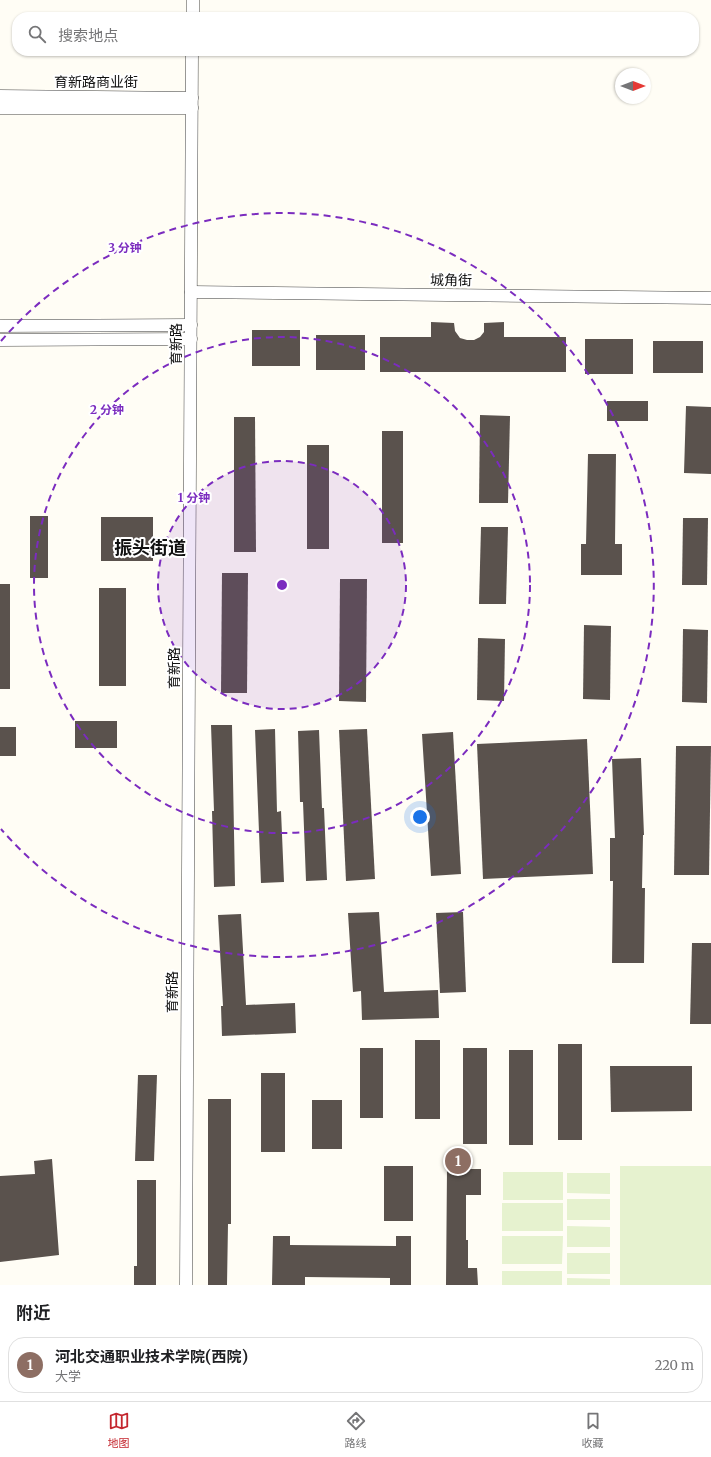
<!DOCTYPE html>
<html lang="zh">
<meta charset="utf-8">
<style>
body{margin:0;font-family:Merriweather,"Noto Sans SC",serif;background:#f2f2f2;color:#202124}
.compass{position:absolute;left:615px;top:68px;width:36px;height:36px;border-radius:50%;background:#fff;box-shadow:0 1px 3px #0004;rotate:90deg}
.you{position:absolute;left:420px;top:817px;width:14px;height:14px;margin:-10px;border:3px solid #fff;border-radius:50%;background:#1a73e8;box-shadow:0 0 0 6px #1a73e833}
.badge{display:grid;place-items:center;width:26px;height:26px;border-radius:50%;background:#c4262e;color:#fff;font-size:13px;font-weight:700}
.pin{position:absolute;translate:-50% -50%;border:2px solid #fff;box-shadow:0 1px 4px #0006}
.list{margin:0;padding:0;list-style:none}
h2{display:flex;justify-content:space-between;align-items:center;height:52px;margin:0;padding:0 16px;font-size:17px}
h2 small{font-size:13px;font-weight:400;color:#757577}
.list li{display:grid;grid-template-columns:26px 1fr auto;gap:12px;align-items:center;box-sizing:border-box;height:56px;margin:0 8px 8px;padding:0 8px;border:1px solid #e0e0e0;border-radius:16px}
.list b{display:block;font-size:15px;white-space:nowrap}
.list p{margin:0;font-size:13px;white-space:nowrap;color:#757577}
.list em{font-size:13px;font-style:normal;color:#757577}
.icon{flex:none;width:22px;height:22px;fill:none;stroke:currentColor;stroke-width:2;stroke-linecap:round;stroke-linejoin:round}
.map{position:relative;flex:none;width:711px;height:1285px;overflow:hidden}
.search{position:absolute;background:#fff;box-shadow:0 1px 3px #0004;left:12px;right:12px;top:12px;height:44px;display:flex;align-items:center;gap:10px;box-sizing:border-box;padding:0 14px;border-radius:16px;color:#757577;font-size:15px}
.sheet{height:116px;background:#fff}
nav{display:flex;justify-content:space-around;align-items:center;box-sizing:border-box;height:56px;border-top:1px solid #e0e0e0;background:#fff;font-size:11px;color:#757577}
nav a{display:grid;justify-items:center;gap:2px}
nav .on{color:#c4262e}
.map>svg:first-child{display:block}
.pitch{fill:#e6f2cf}
.building{fill:#5a524d}
.lines{fill:none;stroke-linecap:round;stroke-linejoin:round}
.minor-casing{stroke:#444;stroke-width:13}
.minor{stroke:#fff;stroke-width:12}
.ring{fill:none;stroke:#7b2cbf;stroke-width:2;stroke-dasharray:7 5}
.labels{text-anchor:middle;stroke-width:4;stroke-linejoin:round;paint-order:stroke}
.street-label{font-size:14px;fill:#111;stroke:#fff}
.district-label{font-size:18px;font-weight:bold;fill:#111;stroke:#fff}
.centre{fill:#7b2cbf;stroke:#fff;stroke-width:2}
.ring-label{font-size:12px;text-anchor:middle;font-weight:bold;fill:#7b2cbf;stroke:#fff;stroke-width:4;stroke-linejoin:round;paint-order:stroke}
</style>
<div class="map">
<svg width="711" height="1285" viewBox="0 0 711 1285">
<rect width="100%" height="100%" fill="#fffdf5"/>
<g class="pitch">
<rect x="620" y="1166" width="91" height="119"/>
<rect x="503" y="1172" width="60" height="28"/>
<polygon points="567,1173 610,1173 610,1194 567,1193"/>
<rect x="567" y="1199" width="43" height="21"/>
<rect x="502" y="1203" width="61" height="28"/>
<polygon points="567,1226 610,1227 610,1247 567,1247"/>
<polygon points="502,1236 563,1236 562,1264 502,1264"/>
<rect x="567" y="1253" width="43" height="21"/>
<rect x="502" y="1271" width="60" height="14"/>
<polygon points="567,1278 610,1279 610,1285 567,1285"/>
</g>
<g class="building">
<polygon points="431,322 454,323 455,331 460,338 467,340 474,340 480,337 484,332 484,323 504,322 504,337 566,337 566,372 380,372 380,337 431,337"/>
<rect x="252" y="330" width="48" height="36"/>
<rect x="316" y="335" width="49" height="35"/>
<rect x="585" y="339" width="48" height="35"/>
<rect x="653" y="341" width="50" height="32"/>
<rect x="607" y="401" width="41" height="20"/>
<polygon points="686,406 711,407 711,474 684,473"/>
<polygon points="480,415 510,416 508,503 479,503"/>
<polygon points="234,417 255,417 256,552 234,552"/>
<rect x="382" y="431" width="21" height="112"/>
<rect x="307" y="445" width="22" height="104"/>
<polygon points="588,454 616,454 615,544 622,544 622,575 581,575 581,544 586,544"/>
<rect x="30" y="516" width="18" height="62"/>
<rect x="101" y="517" width="52" height="44"/>
<polygon points="683,518 708,518 707,585 682,585"/>
<polygon points="481,527 508,527 506,604 479,604"/>
<polygon points="222,573 248,573 247,693 221,693"/>
<polygon points="340,579 367,579 366,702 339,701"/>
<rect x="0" y="584" width="10" height="105"/>
<rect x="99" y="588" width="27" height="98"/>
<polygon points="584,625 611,626 610,700 583,699"/>
<polygon points="683,629 708,630 707,703 682,702"/>
<polygon points="478,638 505,639 504,701 477,700"/>
<rect x="75" y="721" width="42" height="27"/>
<polygon points="211,725 232,725 235,886 214,887 212,811 214,811"/>
<rect x="0" y="727" width="16" height="29"/>
<polygon points="275,729 277,812 281,811 284,882 261,883 255,730"/>
<polygon points="367,729 375,879 346,881 339,730"/>
<polygon points="319,730 322,808 324,808 327,880 306,881 303,802 300,802 298,731"/>
<polygon points="453,732 461,874 431,876 422,734"/>
<polygon points="587,739 593,874 483,879 477,744"/>
<polygon points="676,746 711,746 709,875 674,875"/>
<polygon points="641,758 644,835 643,835 642,888 645,888 644,963 612,963 613,881 610,881 610,838 615,838 612,759"/>
<polygon points="379,912 384,992 438,990 439,1018 362,1020 361,991 353,992 348,913"/>
<polygon points="463,912 466,992 440,993 436,913"/>
<polygon points="241,914 246,1005 295,1003 296,1033 222,1036 221,1006 223,1006 218,915"/>
<polygon points="692,943 711,943 711,1024 690,1024"/>
<rect x="415" y="1040" width="25" height="79"/>
<rect x="558" y="1044" width="24" height="96"/>
<rect x="360" y="1048" width="23" height="70"/>
<rect x="463" y="1048" width="24" height="96"/>
<rect x="509" y="1050" width="24" height="95"/>
<polygon points="610,1066 692,1066 692,1111 611,1112"/>
<rect x="261" y="1073" width="24" height="79"/>
<polygon points="138,1075 157,1075 154,1161 135,1161"/>
<polygon points="208,1099 231,1099 231,1224 228,1224 227,1285 208,1285"/>
<rect x="312" y="1100" width="30" height="49"/>
<polygon points="52,1159 59,1255 0,1262 0,1176 35,1174 34,1161"/>
<rect x="384" y="1166" width="29" height="55"/>
<polygon points="447,1169 481,1169 481,1195 466,1195 466,1240 468,1240 468,1268 477,1268 478,1285 446,1285"/>
<polygon points="137,1180 156,1180 156,1285 134,1285 134,1266 137,1266"/>
<polygon points="273,1236 290,1236 290,1245 396,1246 396,1236 411,1236 411,1285 390,1285 390,1278 305,1277 305,1285 272,1285"/>
</g>
<g class="lines">
<g class="minor-casing">
<g id="minor">
<polyline points="193,17 193,0"/>
<polyline points="0,96 192,98"/>
<polyline points="0,108 192,108"/>
<polyline points="191,292 711,298"/>
<polyline points="0,326 191,325"/>
<polyline points="0,340 191,339"/>
<polyline points="186,1285 192,51"/>
</g>
</g>
<use href="#minor" class="minor"/>
</g>
<circle cx="282" cy="585" r="124" fill="#7b2cbf" fill-opacity=".12"/>
<g class="ring">
<circle cx="282" cy="585" r="124"/>
<circle cx="282" cy="585" r="248"/>
<path d="M1 341A372 372 0 1 1 1 829"/>
</g>
<g class="labels">
<g class="street-label">
<text x="96" y="87">育新路商业街</text>
<text transform="translate(451 280) rotate(1)" y="5">城角街</text>
<text transform="translate(176 344) rotate(-90)" y="5">育新路</text>
<text transform="translate(174 668) rotate(-90)" y="5">育新路</text>
<text transform="translate(172 992) rotate(-90)" y="5">育新路</text>
</g>
<g class="district-label">
<text x="150" y="554">振头街道</text>
</g>
</g>
<circle cx="282" cy="585" r="6" class="centre"/>
<g class="ring-label">
<text x="125" y="252">3 分钟</text>
<text x="107" y="414">2 分钟</text>
<text x="194" y="502">1 分钟</text>
</g>
</svg>
<svg class="compass" viewBox="-18 -18 36 36"><path d="M0-13l5 13h-10z" fill="#e53935"/><path d="M0 13l5-13h-10z" fill="#757577"/></svg>
<div class="you"></div>
<div class="pin badge" style="left:458px;top:1161px;background:#8d6e63">1</div>
<div class="search"><svg class="icon" aria-label="search" viewBox="0 0 24 24"><circle cx="10" cy="10" r="6"/><path d="M15 15l6 6"/></svg>搜索地点</div>
</div>
<section class="sheet">
<h2>附近<small></small></h2>
<ul class="list">
<li><span class="badge" style="background:#8d6e63">1</span><div><b>河北交通职业技术学院(西院)</b><p>大学</p></div><em>220 m</em></li>
</ul>
</section>
<nav>
<a class="on"><svg class="icon" aria-label="map" viewBox="0 0 24 24"><path d="M3 6l6-2 6 2 6-2v14l-6 2-6-2-6 2zM9 4v14M15 6v14"/></svg>地图</a>
<a><svg class="icon" aria-label="directions" viewBox="0 0 24 24"><path d="M12 3l9 9-9 9-9-9zM9 14v-3h6M13 9l2 2-2 2"/></svg>路线</a>
<a><svg class="icon" aria-label="saved" viewBox="0 0 24 24"><path d="M7 4h10v16l-5-4-5 4z"/></svg>收藏</a>
</nav>
